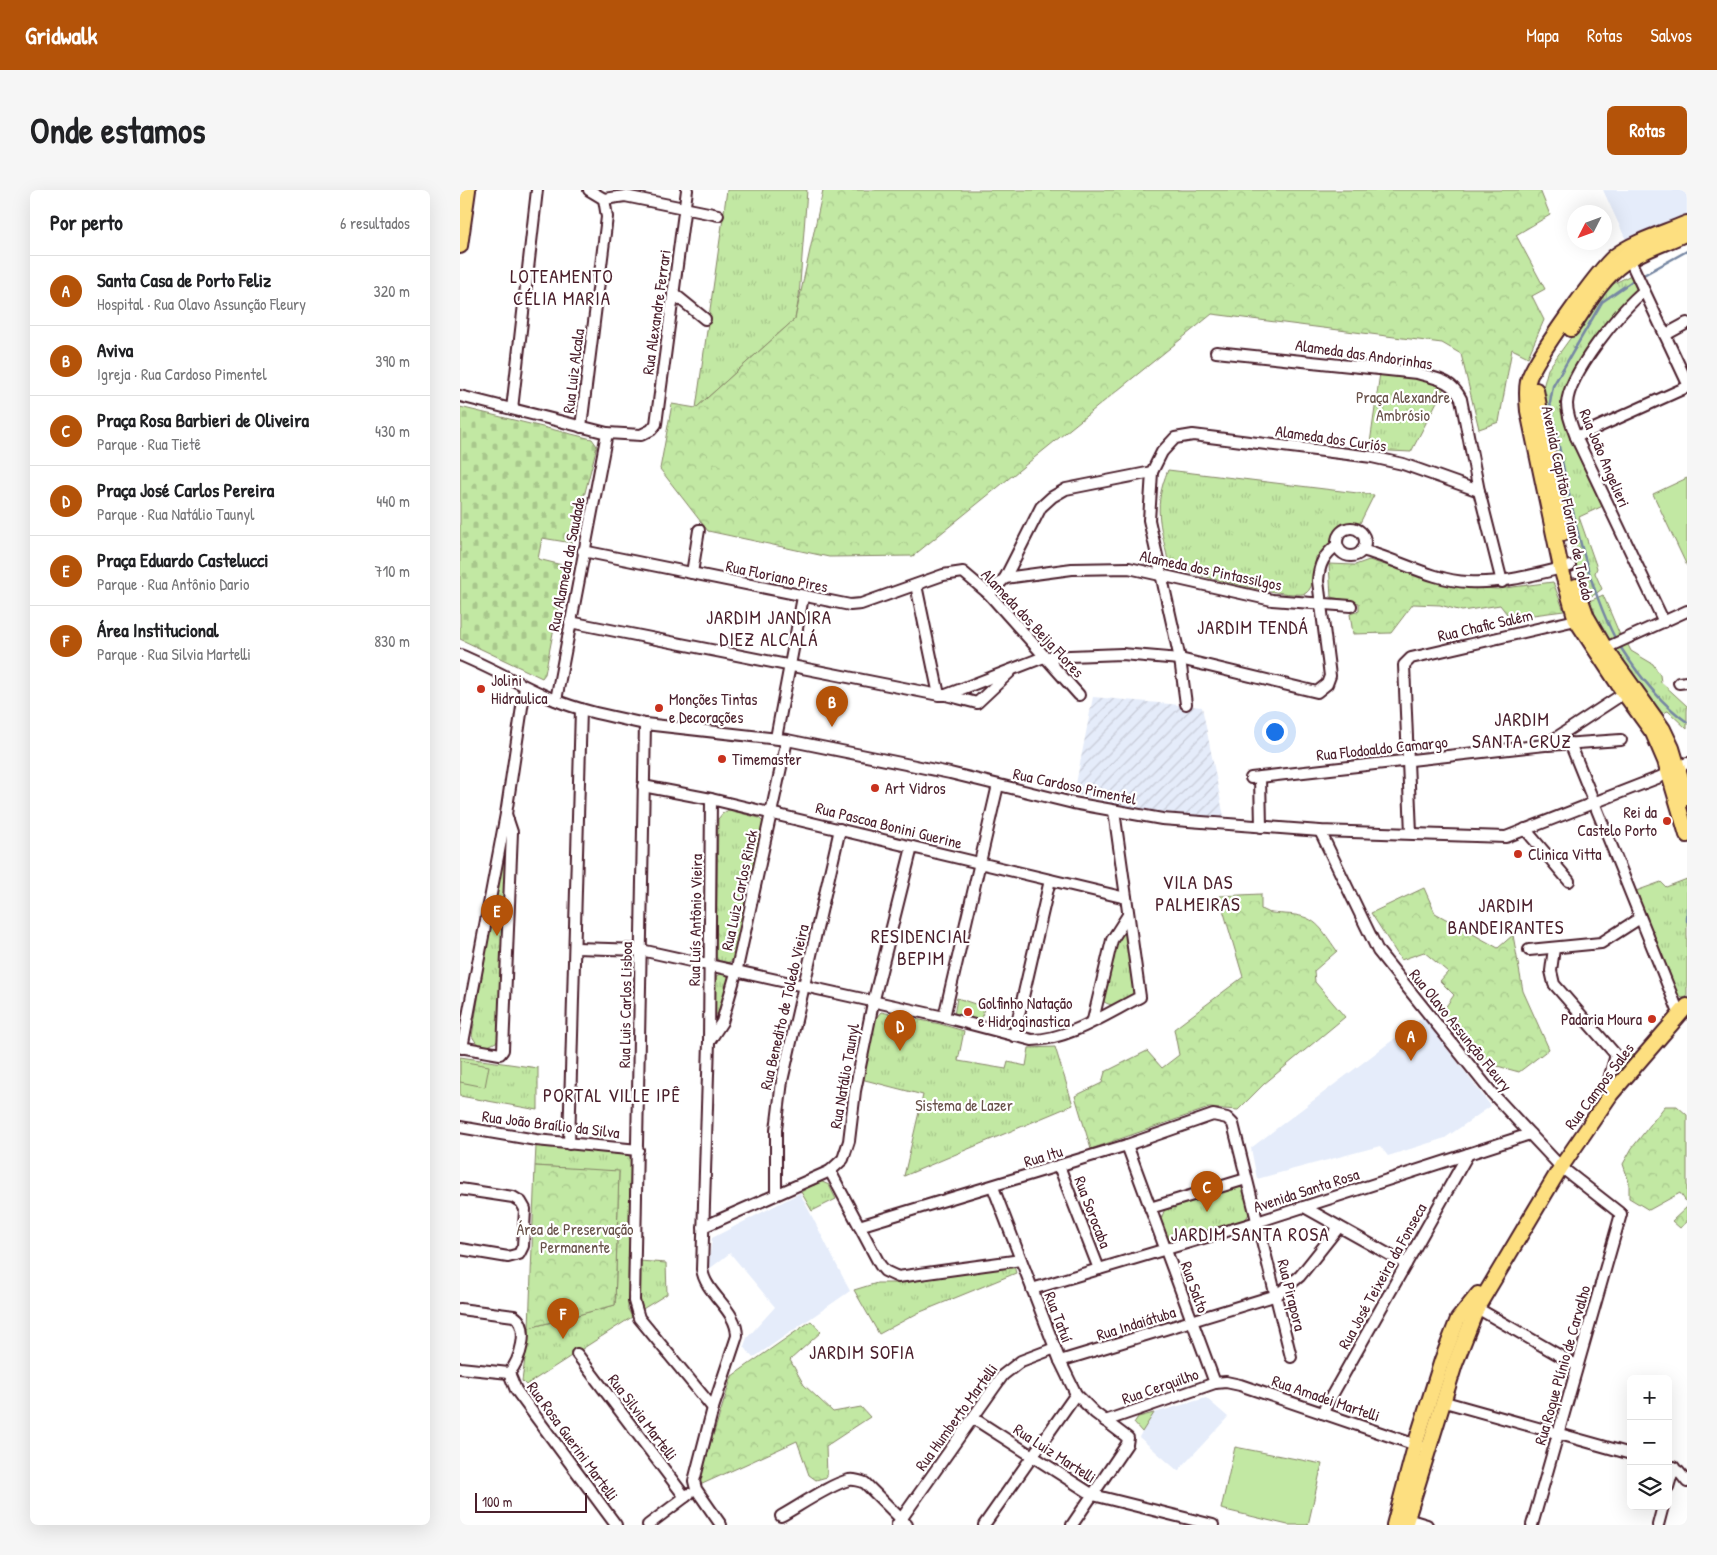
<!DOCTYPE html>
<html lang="pt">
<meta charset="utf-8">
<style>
body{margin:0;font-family:"Patrick Hand",sans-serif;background:#f6f6f6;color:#202124}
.controls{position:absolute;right:15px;bottom:15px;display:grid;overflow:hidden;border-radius:8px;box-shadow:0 5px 20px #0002}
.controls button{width:45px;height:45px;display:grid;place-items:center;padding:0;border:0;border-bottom:1px solid #e0e0e0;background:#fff;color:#202124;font:25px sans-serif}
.compass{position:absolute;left:1107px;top:15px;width:45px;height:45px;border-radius:50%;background:#fff;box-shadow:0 5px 20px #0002;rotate:228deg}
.scale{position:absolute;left:15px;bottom:12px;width:112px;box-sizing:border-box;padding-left:5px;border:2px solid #4a1f2b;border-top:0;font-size:14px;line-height:18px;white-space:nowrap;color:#4a1f2b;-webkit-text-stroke:4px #fff;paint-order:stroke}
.you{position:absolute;left:814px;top:541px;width:18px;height:18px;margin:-12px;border:4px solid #fff;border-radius:50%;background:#1a73e8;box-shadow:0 0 0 8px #1a73e833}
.badge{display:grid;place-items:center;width:32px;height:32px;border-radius:50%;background:#b45309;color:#fff;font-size:16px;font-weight:700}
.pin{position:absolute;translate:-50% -41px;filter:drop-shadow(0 1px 2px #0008)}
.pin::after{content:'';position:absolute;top:26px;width:18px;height:15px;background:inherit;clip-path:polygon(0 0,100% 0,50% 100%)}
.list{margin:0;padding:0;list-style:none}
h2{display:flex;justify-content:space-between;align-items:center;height:65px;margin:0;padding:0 20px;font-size:21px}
h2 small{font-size:16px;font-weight:400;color:#757577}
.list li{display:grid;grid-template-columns:32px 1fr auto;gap:15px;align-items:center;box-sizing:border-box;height:70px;padding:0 20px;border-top:1px solid #e0e0e0}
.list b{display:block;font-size:19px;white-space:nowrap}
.list p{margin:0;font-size:16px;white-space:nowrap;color:#757577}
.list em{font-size:16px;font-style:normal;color:#757577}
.icon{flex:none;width:28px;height:28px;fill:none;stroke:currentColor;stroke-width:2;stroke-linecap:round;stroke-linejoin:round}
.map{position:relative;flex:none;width:1227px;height:1335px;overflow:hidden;border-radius:8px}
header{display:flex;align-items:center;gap:30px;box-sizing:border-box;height:70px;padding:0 25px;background:#b45309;color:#fff}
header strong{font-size:24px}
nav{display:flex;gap:28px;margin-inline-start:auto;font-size:18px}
.intro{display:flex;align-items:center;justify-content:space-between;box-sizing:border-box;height:120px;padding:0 30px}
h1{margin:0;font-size:35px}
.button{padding:12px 22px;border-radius:8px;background:#b45309;color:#fff;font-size:18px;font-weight:700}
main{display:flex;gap:30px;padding:0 30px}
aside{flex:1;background:#fff;border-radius:8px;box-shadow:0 5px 20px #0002}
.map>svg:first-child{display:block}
.built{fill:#e5ecfa}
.industrial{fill:url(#industrial-furrows)}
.grass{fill:url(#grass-tufts);stroke:#868467}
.forest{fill:url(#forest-crowns);stroke:#868467}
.cemetery{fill:url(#cemetery-stones);stroke:#868467}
.pitch{fill:#c2e8a3;stroke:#868467}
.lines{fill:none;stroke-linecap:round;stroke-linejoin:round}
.stream{stroke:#7687a3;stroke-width:2.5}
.minor-casing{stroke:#4a1f2b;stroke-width:14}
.major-casing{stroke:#4a1f2b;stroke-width:18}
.minor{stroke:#fff;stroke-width:10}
.major{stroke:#fddf80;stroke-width:14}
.poi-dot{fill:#c8321e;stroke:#fff;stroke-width:2}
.labels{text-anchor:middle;stroke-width:4.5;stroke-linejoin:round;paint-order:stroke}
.street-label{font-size:16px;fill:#4a1f2b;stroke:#fff}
.park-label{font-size:16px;fill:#685149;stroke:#fff}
.poi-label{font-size:16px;fill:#4a1f2b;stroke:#fff;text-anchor:start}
.quarter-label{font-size:19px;letter-spacing:1px;fill:#4a1f2b;stroke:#fff}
</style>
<header>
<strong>Gridwalk</strong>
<nav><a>Mapa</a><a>Rotas</a><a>Salvos</a></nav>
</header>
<div class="intro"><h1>Onde estamos</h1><a class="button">Rotas</a></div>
<main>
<aside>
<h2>Por perto<small>6 resultados</small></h2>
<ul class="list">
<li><span class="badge">A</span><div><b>Santa Casa de Porto Feliz</b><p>Hospital · Rua Olavo Assunção Fleury</p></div><em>320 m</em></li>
<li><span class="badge">B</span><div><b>Aviva</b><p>Igreja · Rua Cardoso Pimentel</p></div><em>390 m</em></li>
<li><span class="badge">C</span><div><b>Praça Rosa Barbieri de Oliveira</b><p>Parque · Rua Tietê</p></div><em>430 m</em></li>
<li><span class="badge">D</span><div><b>Praça José Carlos Pereira</b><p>Parque · Rua Natálio Taunyl</p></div><em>440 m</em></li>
<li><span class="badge">E</span><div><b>Praça Eduardo Castelucci</b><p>Parque · Rua Antônio Dario</p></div><em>710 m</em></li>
<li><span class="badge">F</span><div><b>Área Institucional</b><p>Parque · Rua Silvia Martelli</p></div><em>830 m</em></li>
</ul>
</aside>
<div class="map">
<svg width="1227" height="1335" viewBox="0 0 1227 1335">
<defs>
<pattern id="industrial-furrows" width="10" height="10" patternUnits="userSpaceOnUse" patternTransform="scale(1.25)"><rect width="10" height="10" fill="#e5ecfa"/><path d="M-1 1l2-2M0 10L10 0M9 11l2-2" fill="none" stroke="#c6cad6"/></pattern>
<pattern id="grass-tufts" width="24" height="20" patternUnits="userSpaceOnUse" patternTransform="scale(1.25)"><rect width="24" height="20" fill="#c2e8a3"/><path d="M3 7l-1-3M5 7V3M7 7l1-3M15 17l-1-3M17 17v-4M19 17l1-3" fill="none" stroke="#a8c78c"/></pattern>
<pattern id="forest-crowns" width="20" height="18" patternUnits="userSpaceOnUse" patternTransform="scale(1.25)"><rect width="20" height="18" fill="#c2e8a3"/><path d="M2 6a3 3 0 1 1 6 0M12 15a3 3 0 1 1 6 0" fill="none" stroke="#a8c78c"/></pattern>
<pattern id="cemetery-stones" width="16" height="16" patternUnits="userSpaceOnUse" patternTransform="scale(1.25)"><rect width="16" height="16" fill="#c2e8a3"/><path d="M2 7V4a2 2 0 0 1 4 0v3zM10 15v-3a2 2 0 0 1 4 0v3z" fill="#a8c78c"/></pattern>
</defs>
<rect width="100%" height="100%" fill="#fff"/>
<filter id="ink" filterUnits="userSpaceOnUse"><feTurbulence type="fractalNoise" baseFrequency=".02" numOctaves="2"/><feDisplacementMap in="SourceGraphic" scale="10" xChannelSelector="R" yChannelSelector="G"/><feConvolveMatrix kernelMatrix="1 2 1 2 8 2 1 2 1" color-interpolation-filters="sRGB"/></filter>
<g filter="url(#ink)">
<g class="built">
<polygon points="1143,0 1227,0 1227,27 1167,52"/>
<polygon points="963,827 1031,916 985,948 928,966 920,956 797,989 791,958"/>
<polygon points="340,1003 390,1101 293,1168 284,1156 287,1148 315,1117 270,1063 248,1080 252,1048"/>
<polygon points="746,1208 768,1227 718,1281 679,1247 694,1223"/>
</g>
<polygon class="industrial" points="633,507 742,517 764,627 692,622 614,604"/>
<g class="grass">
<polygon points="267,0 347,0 339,107 335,129 236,218"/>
<polygon points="1173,84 1181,100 1169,110 1103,213 1145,315 1119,327 1137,378 1135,383 1142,399 1134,405 1126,407 1117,379 1105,329 1081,205 1088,179 1130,121 1147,97"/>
<path d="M920 183C943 186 964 187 984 198L951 262 909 260Z"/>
<path d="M708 280 914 305 899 335C885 335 881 340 874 351 870 357 861 361 856 367 854 377 855 397 846 403 835 410 730 385 716 377 713 375 710 372 708 370 700 334 693 316 708 280Z"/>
<polygon points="1143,405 1160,445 1153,451 1142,446 1127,412"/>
<polygon points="1167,453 1171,461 1193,474 1200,485 1201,492 1227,516 1227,539 1208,521 1199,524 1159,467 1155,458"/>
<polygon points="269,620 299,628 304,633 304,638 273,770 265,774 259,772 256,767 258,629 263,623"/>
<polygon points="45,646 50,646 38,851 26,857 17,854 12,846"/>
<polygon points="1227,689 1227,807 1222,808 1218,805 1176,701 1201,692 1206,697"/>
<path d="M667 743 676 801 673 808C662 812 653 819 643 811L656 749 659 745Z"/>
<polygon points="262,783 269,787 262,822 258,825 253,822 256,786"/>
<polygon points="421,822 480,834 504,841 498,871 546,879 548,872 566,876 569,858 595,857 613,915 444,986 463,905 401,889 415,829"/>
<polygon points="1163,861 1175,866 1152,893"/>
<polygon points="0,867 78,878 78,920 0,906"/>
<polygon points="76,956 162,963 168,965 172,970 168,1119 172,1127 66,1195 62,1191 69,1138 155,1115 159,982 75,976"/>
<polygon points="360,991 369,995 376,1009 352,1021 341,1002"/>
<path d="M777 996 785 1000 791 1020 786 1029 715 1051C704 1051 703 1039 700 1031L705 1019Z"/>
<polygon points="179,1071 206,1073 207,1104 181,1120 178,1110"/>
<polygon points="554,1076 556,1083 458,1123 419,1144 394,1100 417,1093 441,1093"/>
<polygon points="694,1223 682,1242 674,1233 678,1227"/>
</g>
<g class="forest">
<polygon points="363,0 1080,0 1090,25 1056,45 1085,99 1072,106 1084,130 1068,167 1052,159 1039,232 1019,239 1001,164 982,153 752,124 453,366 369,367 248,341 200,279 212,214 236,218 335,129"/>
<polygon points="909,370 993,396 1037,399 1093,392 1104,421 1050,428 1040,415 1002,421 980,415 953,414 931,443 893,444 890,424 899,421 899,413 871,407 869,374 895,375"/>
<polygon points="964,698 975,723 1038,758 1053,745 1063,801 1089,859 1059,882 1019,871 982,822 994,805 980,791 988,782 964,762 941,770 911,723"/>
<path d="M801 704V719C809 724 815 723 824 724 856 725 860 737 877 761L854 781 855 792 885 827 804 894 778 920 749 918 631 959 615 906 642 893 645 882 687 861 702 878 719 865 714 839 783 787 759 706Z"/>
<polygon points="1205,916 1217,916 1227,925 1227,1013 1220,1003 1189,1020 1169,1008 1169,992 1163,974 1172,958"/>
<polygon points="75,976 159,981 155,1115 69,1138"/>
<polygon points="1227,1017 1227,1032 1220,1038 1212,1031"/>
<polygon points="351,1131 361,1142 330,1170 344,1195 373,1222 401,1217 410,1227 366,1256 367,1287 356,1290 349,1285 337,1251 240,1295 239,1289 272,1186"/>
</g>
<polygon class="cemetery" points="0,217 132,249 137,256 112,353 82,348 78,369 106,376 85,484 82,488 0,449"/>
<g class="pitch">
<polygon points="1227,288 1227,376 1193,304"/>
<polygon points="497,808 524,817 521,833 494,825"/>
<polygon points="0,871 29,876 25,897 0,892"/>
<polygon points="775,1257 862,1274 848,1335 828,1335 761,1319"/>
</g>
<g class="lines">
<g class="stream">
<polyline points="1180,87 1227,61"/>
<path d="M1156 450C1121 383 1106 287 1090 213L1093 196 1142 112 1175 89"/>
<path d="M1159 455C1177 483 1200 513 1227 532"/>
<polyline points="1227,718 1227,731"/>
</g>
<g class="minor-casing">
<g id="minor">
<polyline points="129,0 144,9"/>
<polyline points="144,9 165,6 258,25"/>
<polyline points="1167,64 1227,192"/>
<path d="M1184 101C1161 119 1108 185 1107 214 1107 225 1112 237 1116 247L1204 432"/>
<polyline points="213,103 245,129"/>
<polyline points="1205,145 1227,133"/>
<path d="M756 162 957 183C977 189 991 189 1001 209L1019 301 1042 392"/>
<polyline points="0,206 147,243 181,245 191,240 196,234 227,0"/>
<polyline points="52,219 77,0"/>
<polyline points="121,237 147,27 144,9"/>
<polyline points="1116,247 1227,197"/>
<circle cx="891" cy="352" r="14"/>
<path d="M902 360C936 369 974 391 1008 392 1043 394 1077 384 1110 376"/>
<polyline points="123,361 390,415 401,414 483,385 503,382 529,404 619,505"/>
<polyline points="232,383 239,340"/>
<polyline points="545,388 612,379 669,378 812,410 891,416"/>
<polyline points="456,395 479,505"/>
<polyline points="529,404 545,388 581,317 592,307 606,299 692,282"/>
<path d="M110 432 479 505H486L584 467 662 464 720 469 857 502 867 494 870 486 858 391C859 374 864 365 877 355"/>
<polyline points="1139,461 1227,421"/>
<path d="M0 465C32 478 62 496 95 510 124 522 155 527 185 534L327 550 490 583 613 613 702 629 860 641 1046 647 1200 587 1227 573"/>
<polyline points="1219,493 1227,492"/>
<polyline points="486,505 517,513 550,482"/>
<polyline points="96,510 147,243"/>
<polyline points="726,514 720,469 689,330 692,282 702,262 715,248 733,245 912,267 943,274 1019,301"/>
<polyline points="185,534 174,1111 179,1128 253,1218"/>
<polyline points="316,548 343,407"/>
<polyline points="1110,553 1219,823"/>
<polyline points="1088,555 1161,550"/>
<polyline points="800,587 801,637"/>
<polyline points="791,588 1085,555 1169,500"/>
<polyline points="183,596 251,609 666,708"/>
<path d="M251 609 249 852 242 1079C245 1104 277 1119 277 1146L253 1218 234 1291 236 1299 261 1335"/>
<polyline points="1065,639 1109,691"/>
<polyline points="860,641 918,761 1031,902 1070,944 1101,977 1161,1024 1072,1335"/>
<polyline points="951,643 944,475 951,468 1116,430"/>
<path d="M116 758 181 760 484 827 572 850C608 850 648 823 680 807L654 621"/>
<polyline points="1094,758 1091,781 1094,794 1156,865 1147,896 1151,904"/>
<polyline points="1069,760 1141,753 1180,728"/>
<polyline points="484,827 538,595"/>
<polyline points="633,830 652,750 668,725"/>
<polyline points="554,846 590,690"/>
<polyline points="249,852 262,832 276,783 327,550"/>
<polyline points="0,857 40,864 43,860 52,642 46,624"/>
<polyline points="2,858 46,624 65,497"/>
<polyline points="0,937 76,950 178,960"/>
<polyline points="109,954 121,519"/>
<polyline points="667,955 755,1193"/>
<polyline points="599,976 639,1079"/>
<polyline points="370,981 420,1075 425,1081 438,1087 561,1070"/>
<polyline points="533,997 600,1171 616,1204 635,1223 668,1248 667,1254 612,1335"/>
<polyline points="0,999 53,1007 61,1012 65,1019 63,1056 59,1064 48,1067 0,1059"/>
<polyline points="316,1004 316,940 322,891 380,639"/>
<polyline points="844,1017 946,1074"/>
<polyline points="690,1018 786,989"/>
<polyline points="399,1036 667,955 753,925 767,928 773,934 831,1167"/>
<polyline points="243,1037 370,981 383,969 389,951 395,901 413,813 452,657"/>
<polyline points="572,1099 797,1032 1070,944"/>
<polyline points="1017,1118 1116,1175"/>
<path d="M0 1119 54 1126C71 1137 60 1171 49 1183L0 1178"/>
<polyline points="117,1164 225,1307"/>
<polyline points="600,1171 817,1105 840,1086 879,1037"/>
<polyline points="49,1183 56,1200 156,1335"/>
<polyline points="985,1212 1171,1264"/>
<polyline points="862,1223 1008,964"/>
<polyline points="513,1228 633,1305 753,1335"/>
<polyline points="645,1231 755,1193 766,1192 780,1195 962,1257"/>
<polyline points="1208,1275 1219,1282 1227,1292"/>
<polyline points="1208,1297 1214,1277"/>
<path d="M321 1326C339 1316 371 1294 389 1290 395 1289 400 1291 405 1293L447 1335"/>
<polyline points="947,1329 967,1335"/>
<polyline points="188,1335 229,1304"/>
<polyline points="437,1335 543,1185 561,1171 595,1158"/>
<polyline points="524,1335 616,1204"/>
<polyline points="1198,1335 1203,1316"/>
</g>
</g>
<g class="major-casing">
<g id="major">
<path d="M1227 33C1204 43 1174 51 1155 66 1138 80 1073 171 1068 191 1066 201 1067 211 1068 221L1101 378 1116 430 1164 503 1193 543 1205 571 1227 645"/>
<polyline points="0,56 8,0"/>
<path d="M1111 139C1127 116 1141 89 1164 73 1182 60 1207 53 1227 43"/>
<polyline points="1076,200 1103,343"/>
<polyline points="1116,396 1127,427 1145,458 1203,539 1212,558 1227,608"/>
<polyline points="934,1335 957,1249 982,1170 998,1129 1018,1104"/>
<polyline points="945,1335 995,1174 1017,1118 1101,977 1151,904 1227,816"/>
</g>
</g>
<use href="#minor" class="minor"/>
<use href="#major" class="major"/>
</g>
</g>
<g class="poi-dot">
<circle cx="21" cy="499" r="5"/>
<circle cx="199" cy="518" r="5"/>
<circle cx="262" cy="569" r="5"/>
<circle cx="415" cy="598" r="5"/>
<circle cx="1207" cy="631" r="5"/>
<circle cx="1058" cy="664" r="5"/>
<circle cx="508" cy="822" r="5"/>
<circle cx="1192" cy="829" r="5"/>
</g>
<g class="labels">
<g class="street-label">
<text transform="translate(196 122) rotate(-82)" y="6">Rua Alexandre Ferrari</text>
<text transform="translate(904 164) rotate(8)" y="6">Alameda das Andorinhas</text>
<text transform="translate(113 181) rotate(-83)" y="6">Rua Luiz Alcala</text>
<text transform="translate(871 248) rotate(8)" y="6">Alameda dos Curiós</text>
<text transform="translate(1145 268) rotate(67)" y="6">Rua João Angelieri</text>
<text transform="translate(1108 313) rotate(78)" y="6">Avenida Capitão Floriano de Toledo</text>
<text transform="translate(106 374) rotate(-79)" y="6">Rua Alameda da Saudade</text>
<text transform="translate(751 380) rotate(12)" y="6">Alameda dos Pintassilgos</text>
<text transform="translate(317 386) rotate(12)" y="6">Rua Floriano Pires</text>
<text transform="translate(573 433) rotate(47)" y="6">Alameda dos Beija Flores</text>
<text transform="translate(1025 435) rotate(-13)" y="6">Rua Chafic Salém</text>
<text transform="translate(922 558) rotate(-6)" y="6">Rua Flodoaldo Camargo</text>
<text transform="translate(615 596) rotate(12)" y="6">Rua Cardoso Pimentel</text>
<text transform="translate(429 635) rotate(14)" y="6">Rua Pascoa Bonini Guerine</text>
<text transform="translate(279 700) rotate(-78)" y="6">Rua Luiz Carlos Rinck</text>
<text transform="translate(235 730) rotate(-89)" y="6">Rua Luís Antônio Vieira</text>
<text transform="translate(165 815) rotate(-89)" y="6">Rua Luis Carlos Lisboa</text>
<text transform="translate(324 817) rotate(-77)" y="6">Rua Benedito de Toledo Vieira</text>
<text transform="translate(1001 840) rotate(51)" y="6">Rua Olavo Assunção Fleury</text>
<text transform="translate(384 886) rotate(-80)" y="6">Rua Natálio Taunyl</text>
<text transform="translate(1139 896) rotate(-53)" y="6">Rua Campos Sales</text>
<text transform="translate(91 934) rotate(7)" y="6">Rua João Braílio da Silva</text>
<text transform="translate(583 966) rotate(-17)" y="6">Rua Itu</text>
<text transform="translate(846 1000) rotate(-18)" y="6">Avenida Santa Rosa</text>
<text transform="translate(633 1022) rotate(69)" y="6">Rua Sorocaba</text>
<text transform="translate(922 1086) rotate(-61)" y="6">Rua José Teixeira da Fonseca</text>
<text transform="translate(735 1097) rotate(70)" y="6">Rua Salto</text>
<text transform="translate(832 1105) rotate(76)" y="6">Rua Pirapora</text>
<text transform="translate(599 1127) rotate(69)" y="6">Rua Tatuí</text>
<text transform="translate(676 1133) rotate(-17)" y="6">Rua Indaiátuba</text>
<text transform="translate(1102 1175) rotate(-74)" y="6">Rua Roque Plínio de Carvalho</text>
<text transform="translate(700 1196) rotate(-19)" y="6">Rua Cerquilho</text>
<text transform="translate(866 1208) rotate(19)" y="6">Rua Amadei Martelli</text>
<text transform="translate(183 1227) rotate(53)" y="6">Rua Silvia Martelli</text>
<text transform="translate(496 1227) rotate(-54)" y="6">Rua Humberto Martelli</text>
<text transform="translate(113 1251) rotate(54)" y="6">Rua Rosa Guerini Martelli</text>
<text transform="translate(595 1263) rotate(33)" y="6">Rua Luiz Martelli</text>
</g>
<g class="park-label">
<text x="943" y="213">Praça Alexandre<tspan x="943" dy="18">Ambrósio</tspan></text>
<text x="504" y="921">Sistema de Lazer</text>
<text x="115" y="1045">Área de Preservação<tspan x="115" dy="18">Permanente</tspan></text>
</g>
<g class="poi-label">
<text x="31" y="496">Jolini<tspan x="31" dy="18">Hidraulica</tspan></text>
<text x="209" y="515">Monções Tintas<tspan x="209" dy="18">e Decorações</tspan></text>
<text x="272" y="575">Timemaster</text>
<text x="425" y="604">Art Vidros</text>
<text x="1197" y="628" text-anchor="end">Rei da<tspan x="1197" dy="18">Castelo Porto</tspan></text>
<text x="1068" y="670">Clinica Vitta</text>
<text x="518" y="819">Golfinho Natação<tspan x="518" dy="18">e Hidroginastica</tspan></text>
<text x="1182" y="835" text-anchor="end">Padaria Moura</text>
</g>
<g class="quarter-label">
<text x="102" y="93">LOTEAMENTO<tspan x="102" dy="22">CÉLIA MARIA</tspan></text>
<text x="309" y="434">JARDIM JANDIRA<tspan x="309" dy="22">DIEZ ALCALÁ</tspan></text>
<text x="793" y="444">JARDIM TENDÁ</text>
<text x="1062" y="536">JARDIM<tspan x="1062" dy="22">SANTA CRUZ</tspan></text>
<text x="738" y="699">VILA DAS<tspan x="738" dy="22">PALMEIRAS</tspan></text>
<text x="1046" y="722">JARDIM<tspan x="1046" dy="22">BANDEIRANTES</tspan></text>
<text x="461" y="753">RESIDENCIAL<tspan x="461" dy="22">BEPIM</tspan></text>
<text x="152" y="912">PORTAL VILLE IPÊ</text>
<text x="790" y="1051">JARDIM SANTA ROSA</text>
<text x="402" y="1169">JARDIM SOFIA</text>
</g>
</g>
</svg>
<div class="controls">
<button>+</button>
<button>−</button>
<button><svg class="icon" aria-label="layers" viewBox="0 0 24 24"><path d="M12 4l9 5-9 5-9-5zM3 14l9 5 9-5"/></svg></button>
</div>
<svg class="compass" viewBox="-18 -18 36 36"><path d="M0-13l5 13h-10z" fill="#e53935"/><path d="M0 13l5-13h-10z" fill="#757577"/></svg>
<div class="scale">100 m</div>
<div class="you"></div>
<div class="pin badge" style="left:951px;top:871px">A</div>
<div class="pin badge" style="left:372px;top:537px">B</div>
<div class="pin badge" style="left:747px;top:1022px">C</div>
<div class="pin badge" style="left:440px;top:861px">D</div>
<div class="pin badge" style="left:37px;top:746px">E</div>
<div class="pin badge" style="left:103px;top:1149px">F</div>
</div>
</main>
